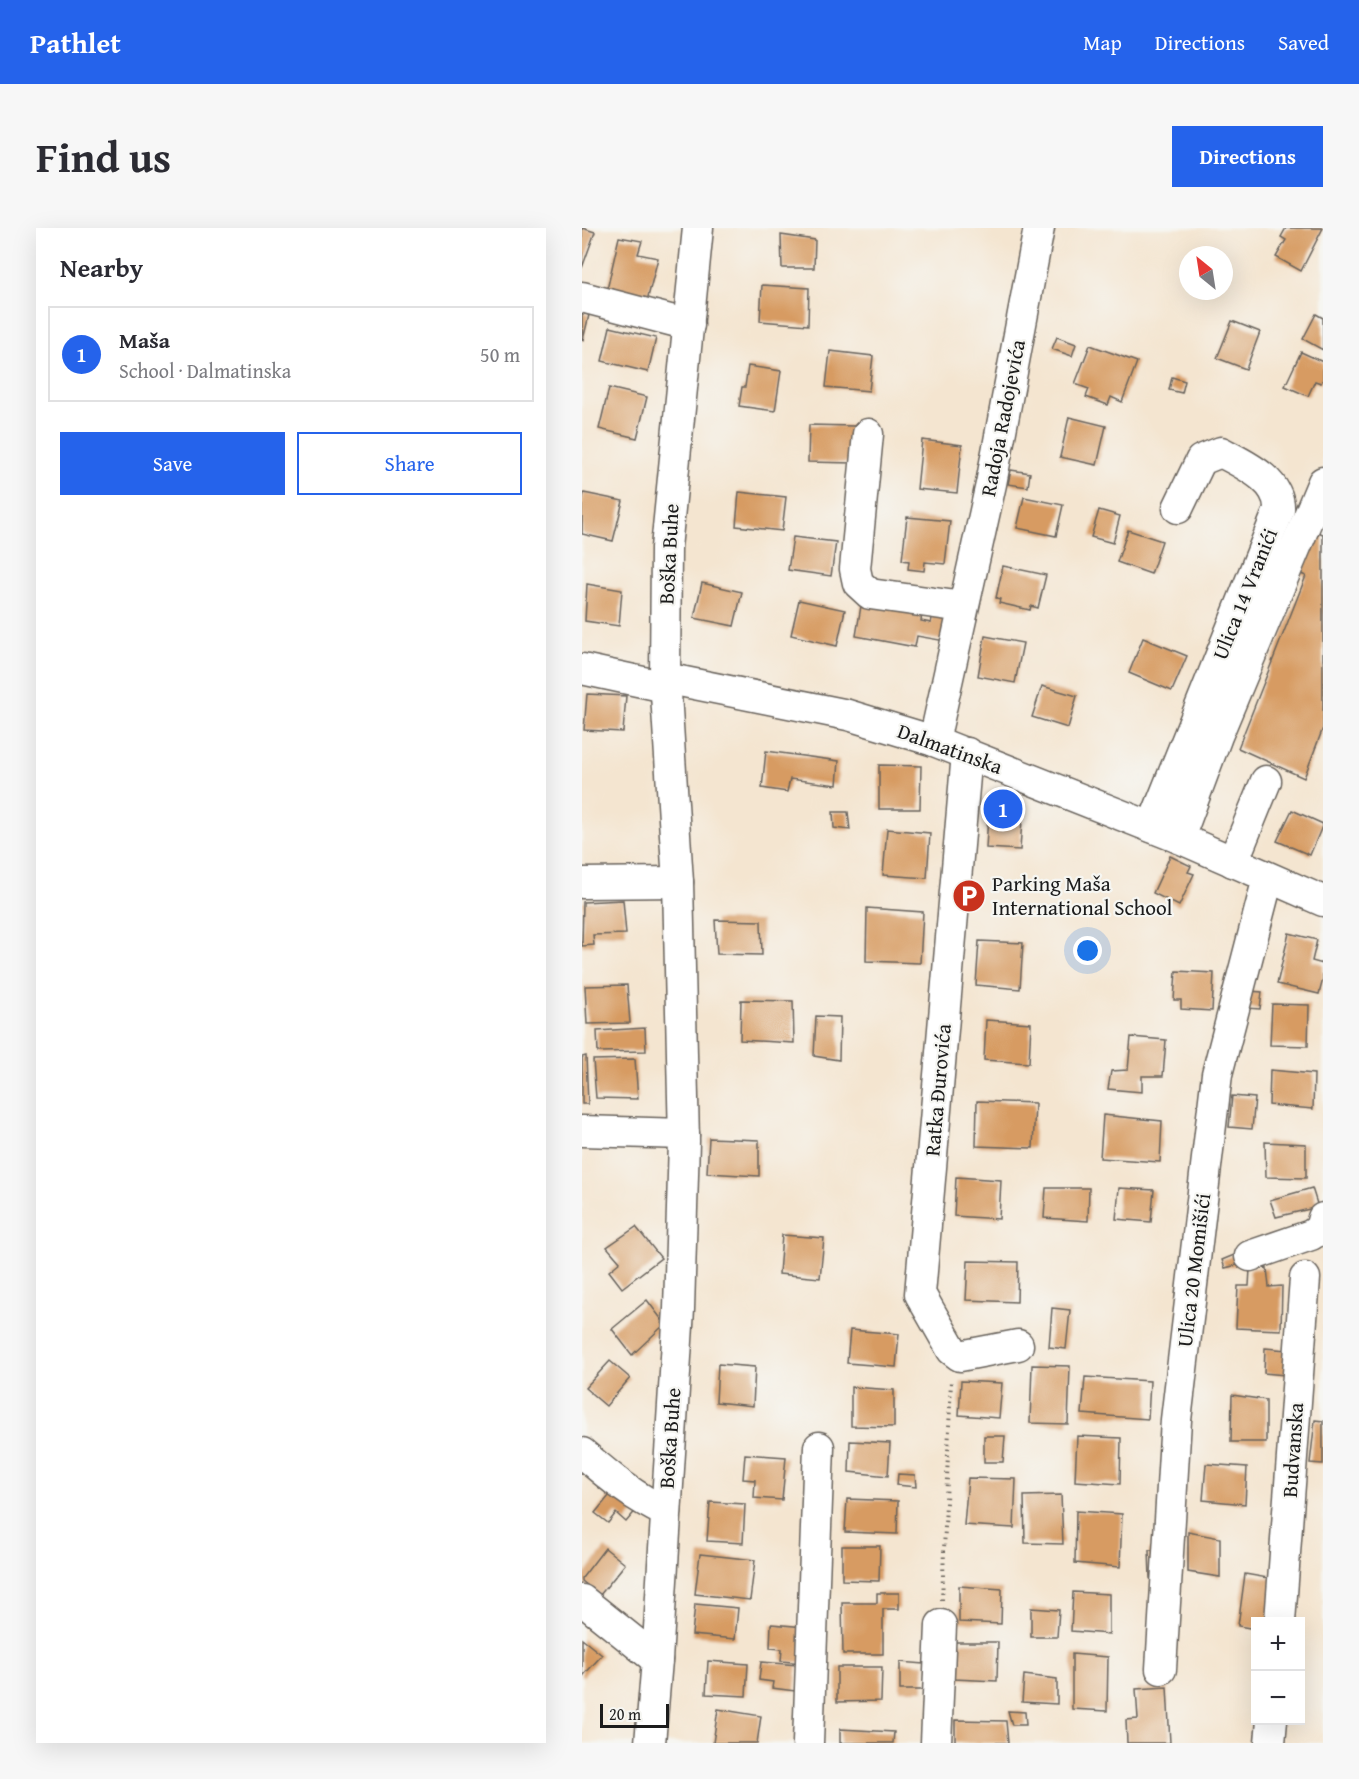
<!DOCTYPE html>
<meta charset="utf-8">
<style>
body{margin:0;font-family:"Gentium Book Plus",serif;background:#f7f7f7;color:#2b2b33}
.controls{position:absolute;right:18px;bottom:18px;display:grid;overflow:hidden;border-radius:0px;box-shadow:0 6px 24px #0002}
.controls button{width:54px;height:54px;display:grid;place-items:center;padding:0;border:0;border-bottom:2px solid #e1e1e2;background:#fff;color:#2b2b33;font:30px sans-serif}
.compass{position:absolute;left:597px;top:18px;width:54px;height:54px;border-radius:50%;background:#fff;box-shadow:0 6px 24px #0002;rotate:330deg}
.scale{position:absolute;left:18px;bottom:15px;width:69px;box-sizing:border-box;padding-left:6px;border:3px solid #1c1c1c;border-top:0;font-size:16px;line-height:21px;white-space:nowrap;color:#1c1c1c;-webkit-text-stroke:4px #f6f6f2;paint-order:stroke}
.you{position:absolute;left:506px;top:723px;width:21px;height:21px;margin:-15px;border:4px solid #fff;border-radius:50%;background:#1a73e8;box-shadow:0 0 0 9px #1a73e833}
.badge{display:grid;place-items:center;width:39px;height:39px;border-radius:50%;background:#2563eb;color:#fff;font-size:20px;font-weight:700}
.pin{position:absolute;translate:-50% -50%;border:3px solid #fff;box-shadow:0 2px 6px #0006}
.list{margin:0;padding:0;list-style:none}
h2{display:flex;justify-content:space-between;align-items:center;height:78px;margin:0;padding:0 24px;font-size:26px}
h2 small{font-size:20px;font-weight:400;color:#7c7c81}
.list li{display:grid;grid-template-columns:39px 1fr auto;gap:18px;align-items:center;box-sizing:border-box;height:96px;margin:0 12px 12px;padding:0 12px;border:2px solid #e1e1e2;border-radius:0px}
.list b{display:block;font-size:22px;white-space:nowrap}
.list p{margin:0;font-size:20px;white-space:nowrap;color:#7c7c81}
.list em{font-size:20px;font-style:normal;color:#7c7c81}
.actions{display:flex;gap:12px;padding:18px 24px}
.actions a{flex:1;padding:14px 0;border:2px solid #2563eb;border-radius:0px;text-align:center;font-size:21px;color:#2563eb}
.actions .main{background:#2563eb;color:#fff}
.map{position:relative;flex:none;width:741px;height:1515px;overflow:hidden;border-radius:0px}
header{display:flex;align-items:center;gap:36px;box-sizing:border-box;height:84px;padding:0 30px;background:#2563eb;color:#fff}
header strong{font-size:28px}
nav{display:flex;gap:33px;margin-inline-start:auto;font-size:21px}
.intro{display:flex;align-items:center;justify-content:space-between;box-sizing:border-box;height:144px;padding:0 36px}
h1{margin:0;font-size:42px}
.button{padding:15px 27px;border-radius:0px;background:#2563eb;color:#fff;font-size:21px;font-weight:700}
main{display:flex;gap:36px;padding:0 36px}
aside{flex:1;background:#fff;border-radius:0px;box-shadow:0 6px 24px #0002}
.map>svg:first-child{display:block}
.building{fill:#d79b62}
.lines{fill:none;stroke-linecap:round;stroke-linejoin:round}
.minor-casing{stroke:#68625b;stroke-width:33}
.path{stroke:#68625b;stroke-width:4;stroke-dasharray:1.5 4.5;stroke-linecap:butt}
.minor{stroke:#fff;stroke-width:30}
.labels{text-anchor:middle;stroke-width:4.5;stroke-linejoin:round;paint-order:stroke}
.street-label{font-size:21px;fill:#1c1c1c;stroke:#f6f6f2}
.poi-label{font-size:21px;fill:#1c1c1c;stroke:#f6f6f2;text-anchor:start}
</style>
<header>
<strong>Pathlet</strong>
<nav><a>Map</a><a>Directions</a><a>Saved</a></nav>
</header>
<div class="intro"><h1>Find us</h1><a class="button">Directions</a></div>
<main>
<aside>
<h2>Nearby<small></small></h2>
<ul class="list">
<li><span class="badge">1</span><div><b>Maša</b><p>School · Dalmatinska</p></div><em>50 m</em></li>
</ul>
<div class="actions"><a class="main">Save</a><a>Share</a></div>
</aside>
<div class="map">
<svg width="741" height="1515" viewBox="0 0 741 1515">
<rect width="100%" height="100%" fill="#f6f6f2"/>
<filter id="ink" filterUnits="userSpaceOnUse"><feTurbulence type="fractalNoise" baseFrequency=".0167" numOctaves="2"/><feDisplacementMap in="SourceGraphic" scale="12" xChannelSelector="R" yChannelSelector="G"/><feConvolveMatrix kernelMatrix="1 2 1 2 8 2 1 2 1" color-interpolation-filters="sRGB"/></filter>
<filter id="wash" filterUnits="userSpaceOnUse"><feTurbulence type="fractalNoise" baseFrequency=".008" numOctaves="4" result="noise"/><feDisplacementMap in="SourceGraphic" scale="24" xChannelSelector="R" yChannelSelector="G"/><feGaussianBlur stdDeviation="1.35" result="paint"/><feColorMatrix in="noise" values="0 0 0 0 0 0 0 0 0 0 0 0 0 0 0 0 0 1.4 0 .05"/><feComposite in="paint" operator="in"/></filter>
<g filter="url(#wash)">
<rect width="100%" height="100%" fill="#f4e5d0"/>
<g id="blocks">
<g class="building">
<polygon points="0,0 13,4 0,40"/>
<polygon points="704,0 741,0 719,43 694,29 704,12 699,9"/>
<polygon points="199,7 233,12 232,40 200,40"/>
<polygon points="37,9 60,13 56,26 76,30 65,73 25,62"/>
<polygon points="180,57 227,60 226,97 178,93"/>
<polygon points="0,85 7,87 1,112 0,112"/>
<polygon points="734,86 741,90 741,122 721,111"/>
<polygon points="650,93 678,104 664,141 635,130"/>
<polygon points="28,99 74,110 66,144 20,133"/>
<polygon points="475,109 494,116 490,128 470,121"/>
<polygon points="508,117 555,134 540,174 529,169 526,177 504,169 507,161 493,156"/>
<polygon points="248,123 291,128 287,163 244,159"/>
<polygon points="719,124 741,134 741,151 739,155 733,153 726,168 703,158"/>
<polygon points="166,138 199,143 193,183 157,178 160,159 163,159"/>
<polygon points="590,149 603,153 600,165 587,162"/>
<polygon points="27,160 65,169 55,210 17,201"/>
<polygon points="487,189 524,198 515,237 478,229"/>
<polygon points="227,197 272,198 271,235 226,234"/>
<polygon points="340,212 380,217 375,265 335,261"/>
<polygon points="429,242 448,245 446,259 426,256"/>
<polygon points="157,264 204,269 200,303 154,298"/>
<polygon points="2,265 41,273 31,313 0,306 0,274"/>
<polygon points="442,269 481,277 474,308 435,300"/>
<polygon points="517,282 538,288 531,315 509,309"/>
<polygon points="325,289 368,293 363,336 343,334 342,343 326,341 327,333 320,332"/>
<polygon points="546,302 580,313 569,346 535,334"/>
<polygon points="736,304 741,306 741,500 722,550 656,520 724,348 719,346"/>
<polygon points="211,309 254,314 249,348 206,342"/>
<polygon points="421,338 464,347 456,380 449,378 448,382 417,375 418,371 414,370"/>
<polygon points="120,355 160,364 152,398 112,390"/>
<polygon points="5,356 40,362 37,398 3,393"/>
<polygon points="217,372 263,382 255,418 209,407"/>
<polygon points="280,372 340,383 339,393 349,395 351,384 368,387 363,413 335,408 333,419 274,408"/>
<polygon points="403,408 441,415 433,455 396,448"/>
<polygon points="561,410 605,428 590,463 547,445"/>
<polygon points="460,458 495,468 486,500 450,489"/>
<polygon points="5,466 44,468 41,504 2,502"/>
<polygon points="184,523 257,533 255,557 208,551 205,564 180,560"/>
<polygon points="297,537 339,538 338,581 297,581"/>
<polygon points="407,572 441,575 438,622 404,620"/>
<polygon points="710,582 741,596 728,627 695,613"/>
<polygon points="251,584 266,584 268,602 252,600"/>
<polygon points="305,601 348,605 345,650 301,647"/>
<polygon points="588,628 609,638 606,644 612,646 597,678 571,665"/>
<polygon points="41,672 44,706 11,707 12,717 0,718 1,674"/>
<polygon points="285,680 341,684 338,735 284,733"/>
<polygon points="133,692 179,693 180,727 135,726"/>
<polygon points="707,705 735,712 730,733 741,736 741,751 737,766 695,756"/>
<polygon points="397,713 441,715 438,761 394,757"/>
<polygon points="594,743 632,745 630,783 599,781 599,772 592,772"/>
<polygon points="45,757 48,795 5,796 3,758"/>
<polygon points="667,763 680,764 678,781 665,780"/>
<polygon points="159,772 211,773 212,815 158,812"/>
<polygon points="690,776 727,777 726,818 688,817"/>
<polygon points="234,788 258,789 257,832 232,828"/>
<polygon points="404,792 449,795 447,835 402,832"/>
<polygon points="63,800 64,823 16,824 15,803"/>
<polygon points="549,809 584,812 581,848 560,848 560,864 526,861 529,843 546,842"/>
<polygon points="4,828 6,876 0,876 0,829"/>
<polygon points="53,831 56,871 14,870 11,832"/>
<polygon points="688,842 732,846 731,881 687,877"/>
<polygon points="650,868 673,870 670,901 647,899"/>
<polygon points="395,873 453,875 451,920 394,918"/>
<polygon points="521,887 580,893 578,934 518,930"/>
<polygon points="127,910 177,912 177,948 125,945"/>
<polygon points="683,914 724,916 724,950 684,949"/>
<polygon points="374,949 419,952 417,991 372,988"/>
<polygon points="464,960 507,960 506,993 462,990"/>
<polygon points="537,960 572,962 569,994 534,991"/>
<polygon points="730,960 736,979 694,989 688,972"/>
<polygon points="54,999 79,1030 40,1060 27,1043 38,1034 25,1019"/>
<polygon points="200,1007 242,1010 238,1050 197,1046"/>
<polygon points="652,1027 655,1037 643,1040 640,1032"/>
<polygon points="386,1033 436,1034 435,1074 384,1072"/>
<polygon points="685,1040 687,1059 700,1058 699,1102 654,1100 656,1058 667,1058 668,1041"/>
<polygon points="65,1072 83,1096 50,1127 30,1101"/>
<polygon points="470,1080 488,1082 484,1121 467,1119"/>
<polygon points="268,1102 317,1106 314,1139 265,1135"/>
<polygon points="683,1120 715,1123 714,1148 682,1145"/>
<polygon points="28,1133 48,1150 24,1178 3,1160"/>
<polygon points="136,1136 173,1139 171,1178 134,1174"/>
<polygon points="450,1137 488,1138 486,1196 448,1195"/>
<polygon points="503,1149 568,1153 566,1191 500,1186"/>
<polygon points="379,1153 420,1155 417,1190 377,1187"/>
<polygon points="269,1159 312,1162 312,1199 269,1198"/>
<polygon points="650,1167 684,1172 684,1214 649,1214"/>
<polygon points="733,1192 741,1193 741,1236 728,1235"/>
<polygon points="402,1208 423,1208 421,1234 402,1234"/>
<polygon points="495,1208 539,1210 538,1256 493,1253"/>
<polygon points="268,1213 308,1215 306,1248 267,1244"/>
<polygon points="163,1226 204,1229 200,1272 172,1270 173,1252 161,1251"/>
<polygon points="624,1236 665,1239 663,1276 621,1272"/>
<polygon points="316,1246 333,1247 334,1259 315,1257"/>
<polygon points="386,1250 434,1251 432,1300 382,1297"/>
<polygon points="32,1262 55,1281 44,1294 34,1285 26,1295 13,1285"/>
<polygon points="479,1267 481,1316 443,1315 442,1268"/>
<polygon points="265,1271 316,1273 315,1306 263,1304"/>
<polygon points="128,1274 163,1276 161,1315 125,1313"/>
<polygon points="494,1283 540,1286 538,1339 493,1335"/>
<polygon points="606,1304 638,1310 638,1349 606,1344"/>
<polygon points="260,1318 298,1318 297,1353 260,1352"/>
<polygon points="23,1320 43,1336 18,1367 0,1353 0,1350"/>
<polygon points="567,1322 583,1322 584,1350 568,1350"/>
<polygon points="118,1326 173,1332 168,1372 113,1366"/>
<polygon points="663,1346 692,1351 688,1394 674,1394 674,1401 656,1398"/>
<polygon points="377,1358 420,1361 419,1396 377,1394"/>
<polygon points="491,1364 527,1366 527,1406 489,1403"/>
<polygon points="295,1365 317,1365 317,1381 301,1381 301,1426 261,1426 260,1375 295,1375"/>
<polygon points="113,1376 156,1380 153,1411 110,1407"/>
<polygon points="449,1380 477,1382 475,1409 449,1409"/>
<polygon points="189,1396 223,1399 221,1435 199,1433 200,1421 188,1420"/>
<polygon points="0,1411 20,1427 0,1449"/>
<polygon points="373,1414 416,1414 415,1453 372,1451"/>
<polygon points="490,1426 526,1429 525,1483 490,1481"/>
<polygon points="126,1433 166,1436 164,1468 124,1466"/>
<polygon points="179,1434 216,1437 213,1463 190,1460 191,1454 177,1452"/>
<polygon points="318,1434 342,1436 342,1462 318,1462"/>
<polygon points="255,1439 300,1439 299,1473 255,1474"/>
<polygon points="442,1447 475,1451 475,1476 440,1474"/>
<polygon points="585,1459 588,1515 545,1515 544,1492 556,1491 554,1461"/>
<polygon points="136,1481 179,1488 175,1515 131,1515"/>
<polygon points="426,1483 443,1484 444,1497 430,1497"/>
<polygon points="373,1492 424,1493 426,1515 373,1515"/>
<polygon points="258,1501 312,1504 311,1515 258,1515"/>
</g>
</g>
</g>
<g filter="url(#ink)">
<use href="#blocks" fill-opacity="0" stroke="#68625b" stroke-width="1.5"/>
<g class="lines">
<g class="minor-casing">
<g id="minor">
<polyline points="0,69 107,97"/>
<polyline points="286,206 273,341 276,355 288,366 381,379"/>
<polyline points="0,441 84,459"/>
<polyline points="83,450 266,487 352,513 597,610 741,673"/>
<polyline points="352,513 409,256 457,0"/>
<polyline points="385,525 338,1066 370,1122 378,1128 436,1117"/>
<path d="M570 599 697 282C699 252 661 236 639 224L619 232 596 280"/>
<polyline points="597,610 635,508 741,254"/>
<polyline points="651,634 684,553"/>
<polyline points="0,655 96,654"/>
<polyline points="0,903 102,906"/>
<polyline points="668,1028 729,1007 738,1001 741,990"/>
<path d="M0 1225C27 1248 51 1269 84 1284"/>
<polyline points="0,1372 75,1432"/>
<polyline points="698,1394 723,1050"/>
<polyline points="579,1441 594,1192 635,846 686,650"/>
<polyline points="68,1515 75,1432 97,1081 102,913 96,654 83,450 84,320 116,0"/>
<polyline points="226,1515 237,1219"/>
<polyline points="354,1515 359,1397"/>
<polyline points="688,1515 690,1492"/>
</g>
</g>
<polyline class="path" points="360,1372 369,1152"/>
<use href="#minor" class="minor"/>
</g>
</g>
<defs>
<g id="parking-disc" transform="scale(1.725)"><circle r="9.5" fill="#c8321e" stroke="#f6f6f2"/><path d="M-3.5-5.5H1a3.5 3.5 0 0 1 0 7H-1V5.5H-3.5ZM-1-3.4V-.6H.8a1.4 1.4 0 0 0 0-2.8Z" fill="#fff"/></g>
</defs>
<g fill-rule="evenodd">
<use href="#parking-disc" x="387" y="668"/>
</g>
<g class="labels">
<g class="street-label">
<text transform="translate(421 190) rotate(-79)" y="7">Radoja Radojevića</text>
<text transform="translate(87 326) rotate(-87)" y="7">Boška Buhe</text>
<text transform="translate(663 366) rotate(-68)" y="7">Ulica 14 Vranići</text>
<text transform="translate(368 521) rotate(20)" y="7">Dalmatinska</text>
<text transform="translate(356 862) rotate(-85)" y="7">Ratka Đurovića</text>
<text transform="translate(612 1042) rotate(-83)" y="7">Ulica 20 Momišići</text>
<text transform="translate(88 1210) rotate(-86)" y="7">Boška Buhe</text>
<text transform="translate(711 1222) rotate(-86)" y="7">Budvanska</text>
</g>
<g class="poi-label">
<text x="410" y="663">Parking Maša<tspan x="410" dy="24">International School</tspan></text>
</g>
</g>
</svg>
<div class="controls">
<button>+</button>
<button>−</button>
</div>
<svg class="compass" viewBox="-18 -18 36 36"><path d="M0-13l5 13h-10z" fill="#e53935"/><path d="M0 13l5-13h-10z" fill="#7c7c81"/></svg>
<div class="scale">20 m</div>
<div class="you"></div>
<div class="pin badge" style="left:421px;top:581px">1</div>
</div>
</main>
